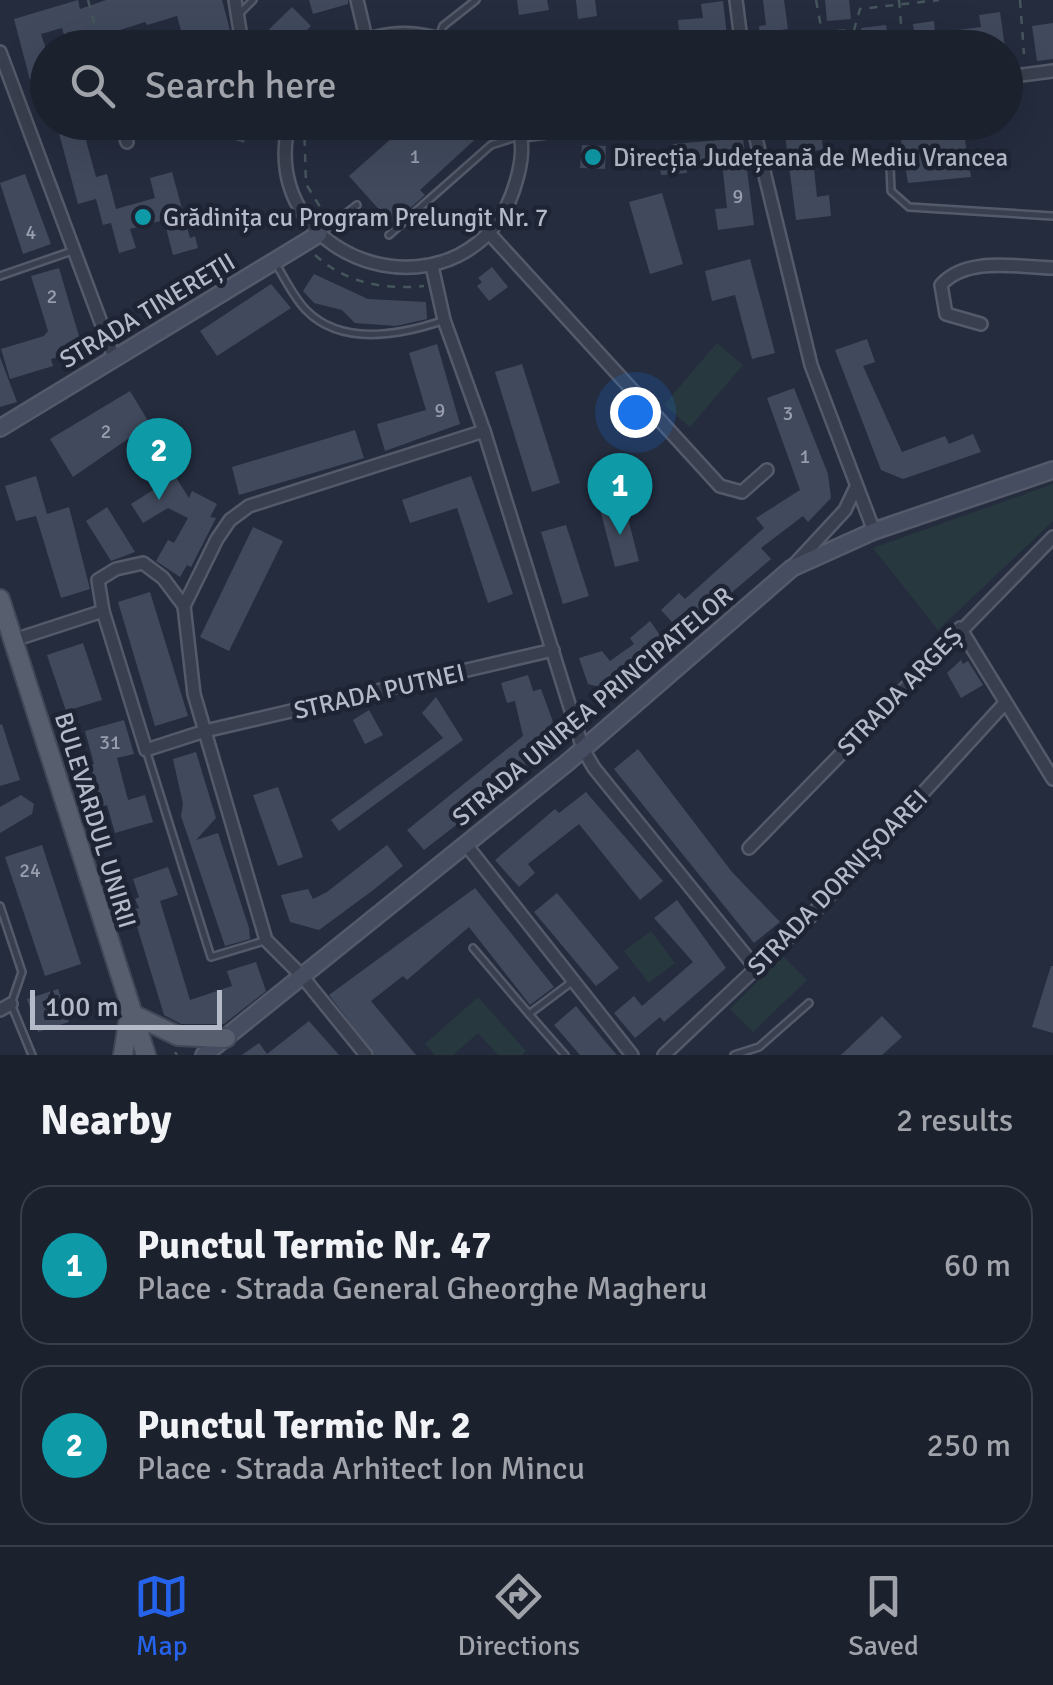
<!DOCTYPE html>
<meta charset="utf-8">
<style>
body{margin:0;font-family:Signika,sans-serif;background:#252936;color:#f1f3f6}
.scale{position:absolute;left:30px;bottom:25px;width:192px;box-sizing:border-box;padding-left:10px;border:5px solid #b5bac9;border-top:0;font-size:28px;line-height:35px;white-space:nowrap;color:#b5bac9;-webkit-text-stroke:8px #1e2433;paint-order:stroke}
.you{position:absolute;left:635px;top:412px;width:35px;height:35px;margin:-25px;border:8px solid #fff;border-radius:50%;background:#1a73e8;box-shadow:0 0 0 15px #1a73e833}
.badge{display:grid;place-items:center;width:65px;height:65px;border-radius:50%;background:#2563eb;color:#fff;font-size:32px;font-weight:700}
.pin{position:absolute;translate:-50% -82px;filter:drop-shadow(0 2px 5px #0008)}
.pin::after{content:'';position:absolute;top:52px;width:35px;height:30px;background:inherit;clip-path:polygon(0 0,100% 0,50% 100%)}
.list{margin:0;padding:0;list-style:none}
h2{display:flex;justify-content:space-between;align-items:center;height:130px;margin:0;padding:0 40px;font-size:42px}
h2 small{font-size:32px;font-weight:400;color:#a0a3aa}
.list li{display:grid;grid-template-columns:65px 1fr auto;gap:30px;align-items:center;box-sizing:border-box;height:160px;margin:0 20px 20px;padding:0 20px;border:2px solid #3a3e4a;border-radius:30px}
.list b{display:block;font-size:38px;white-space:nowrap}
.list p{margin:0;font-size:32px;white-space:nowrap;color:#a0a3aa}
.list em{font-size:32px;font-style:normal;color:#a0a3aa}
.icon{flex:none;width:55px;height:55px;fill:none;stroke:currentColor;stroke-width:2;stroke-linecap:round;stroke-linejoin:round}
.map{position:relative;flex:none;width:1053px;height:1055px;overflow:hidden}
.search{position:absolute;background:#1c212e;box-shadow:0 10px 40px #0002;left:30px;right:30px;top:30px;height:110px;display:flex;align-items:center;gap:25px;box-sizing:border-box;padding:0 35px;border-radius:55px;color:#a0a3aa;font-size:38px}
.sheet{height:490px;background:#1c212e}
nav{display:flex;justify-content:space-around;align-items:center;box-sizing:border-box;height:140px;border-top:2px solid #3a3e4a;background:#1c212e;font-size:28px;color:#a0a3aa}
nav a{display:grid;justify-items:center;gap:5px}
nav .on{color:#2563eb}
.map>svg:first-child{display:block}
.green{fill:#27393f}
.building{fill:#414a5d}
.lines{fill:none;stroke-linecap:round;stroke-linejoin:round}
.lane-casing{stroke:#545a69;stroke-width:10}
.street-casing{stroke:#545a69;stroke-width:16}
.secondary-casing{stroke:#545a69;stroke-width:20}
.primary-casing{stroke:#424857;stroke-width:22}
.path{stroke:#45565c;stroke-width:2.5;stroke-dasharray:8 8;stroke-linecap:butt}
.lane{stroke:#393f4e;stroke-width:5}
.street{stroke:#393f4e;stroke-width:11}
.secondary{stroke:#474d61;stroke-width:15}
.primary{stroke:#575e6e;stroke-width:18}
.culture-dot{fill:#0f9aa8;stroke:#1e2433;stroke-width:4}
.labels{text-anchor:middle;stroke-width:9;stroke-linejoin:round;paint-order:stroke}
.number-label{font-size:20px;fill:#989eae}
.poi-label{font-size:25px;fill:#b5bac9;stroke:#1e2433;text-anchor:start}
.street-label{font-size:25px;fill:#b5bac9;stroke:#1e2433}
</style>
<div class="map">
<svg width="1053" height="1055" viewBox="0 0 1053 1055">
<rect width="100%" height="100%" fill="#252c3e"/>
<g class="green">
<polygon points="717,343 743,365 690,427 664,405"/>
<polygon points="1053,484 1053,521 938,630 873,548"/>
<polygon points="651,931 675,963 649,983 624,951"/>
<polygon points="783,956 807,980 753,1032 730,1009"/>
<polygon points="478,997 526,1051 522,1055 498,1055 478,1033 453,1055 435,1055 425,1044"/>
</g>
<g class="building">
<polygon points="78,0 80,9 106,0 222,0 231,34 224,42 186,48 177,16 147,25 145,22 89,40 90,44 80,48 68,48 62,28 41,34 48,55 48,100 36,103 14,19"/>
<polygon points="309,0 348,0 348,4 313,14"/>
<polygon points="517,0 547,0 549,10 519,15"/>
<polygon points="576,0 595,0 597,16 578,19"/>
<polygon points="763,0 784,0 788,29 781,30 784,48 761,48 759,26 766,25"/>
<polygon points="825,0 849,0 851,19 827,21"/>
<polygon points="723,1 727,36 680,41 678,20 703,18 701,4"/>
<polygon points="292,7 311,26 290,48 244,48 250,36 256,42"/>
<polygon points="1000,12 1005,48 916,48 913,24 934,21 935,33 981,27 979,15"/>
<polygon points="1053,23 1053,59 1037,61 1032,26"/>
<polygon points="886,25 889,48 863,48 861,28"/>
<polygon points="56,122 111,122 84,133 96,177 107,174 116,209 155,198 150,178 172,172 190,238 195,236 198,248 173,255 164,220 130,229 136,248 119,253 111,223 103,225 96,199 78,204"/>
<polygon points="138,122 159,122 162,131 139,138"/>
<polygon points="227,122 264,122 259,138 246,134 244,143 223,136"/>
<polygon points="410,122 494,122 420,190 425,195 392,224 349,176"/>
<polygon points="898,122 962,122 971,177 908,183"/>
<polygon points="821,129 823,150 812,151 817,197 829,195 831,216 796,220 785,134"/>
<polygon points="743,138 754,225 718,230 715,209 727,208 722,163 686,167 687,173 661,175 659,153 674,152 673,144"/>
<polygon points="582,145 606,146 605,169 580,168"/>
<polygon points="25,174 51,244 23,254 0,183"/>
<polygon points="662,193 683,264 650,274 629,202"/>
<polygon points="750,259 775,353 752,359 735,295 712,301 705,271"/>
<polygon points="492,267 508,287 489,301 477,286 482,282 478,278"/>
<polygon points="59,268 83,350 51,359 53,366 10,379 1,349 44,336 48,331 31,276"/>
<polygon points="314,274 368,299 426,302 427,319 396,326 355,323 342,310 314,303 303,291"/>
<polygon points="271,284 291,308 217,356 200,331"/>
<polygon points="867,339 875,362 863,366 902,452 945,436 949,444 973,434 981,452 903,479 881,470 835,350"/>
<polygon points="437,344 460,424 385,451 377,424 426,410 409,353"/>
<polygon points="0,357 17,402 0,407"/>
<polygon points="522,364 560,483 532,492 495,372"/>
<polygon points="794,388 828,474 831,498 808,522 803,516 761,548 771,559 683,634 661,610 679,593 685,599 764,528 756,518 800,490 767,398"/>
<polygon points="130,391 153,429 138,438 135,434 73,477 50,439"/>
<polygon points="355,430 364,458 239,495 232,467"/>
<polygon points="36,476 47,514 69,507 90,589 61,598 36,516 16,521 5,486"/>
<polygon points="175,476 189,498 192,491 217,504 210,517 216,518 191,567 187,565 180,577 156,561 168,540 174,543 188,518 168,508 143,523 131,504"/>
<polygon points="471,476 513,594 488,603 457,508 410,523 402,500"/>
<polygon points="624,503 639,561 615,567 600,509"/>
<polygon points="107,507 135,552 111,561 86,521"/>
<polygon points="566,525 589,596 563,604 541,532"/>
<polygon points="253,527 283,541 229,651 200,637"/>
<polygon points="150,592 188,716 155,726 118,602"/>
<polygon points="650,621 667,645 618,692 588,684 579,658 602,651 610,661 634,644 630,638"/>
<polygon points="83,643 102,700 66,711 47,655"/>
<polygon points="961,660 963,664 968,661 983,685 961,698 947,673"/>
<polygon points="528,675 533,691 541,689 552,719 556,739 549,753 424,850 407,830 523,736 515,701 507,703 501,683"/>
<polygon points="436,697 463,740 339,831 331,820 443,738 422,713"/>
<polygon points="369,710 383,735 365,744 353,720"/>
<polygon points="124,720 134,754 117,758 128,800 145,795 153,822 115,833 107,805 97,808 86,766 94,764 85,731"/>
<polygon points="2,724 20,780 0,786 0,725"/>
<polygon points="638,749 732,872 780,922 754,943 614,769"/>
<polygon points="196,752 216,818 196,840 218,833 249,928 250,939 225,946 181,816 183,804 173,759"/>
<polygon points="278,787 303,857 278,866 253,795"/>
<polygon points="586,792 663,881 640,900 579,824 528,864 535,873 519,887 495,860 555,809 559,813"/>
<polygon points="21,795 34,804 32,814 0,833 0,807"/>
<polygon points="42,845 81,964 45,976 5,857"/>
<polygon points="387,845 403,866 372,891 319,930 290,922 281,895 308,889 313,899 327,892"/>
<polygon points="168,867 178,895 160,901 190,1000 232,986 227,971 256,962 266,991 224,1024 181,1024 164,1015 132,910 139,908 135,899 139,897 133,879"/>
<polygon points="475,888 554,987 530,1005 469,927 407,980 403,976 371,1001 416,1055 375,1055 329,995"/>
<polygon points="557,893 619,968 596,986 534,912"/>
<polygon points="677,900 726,968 664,1022 660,1017 635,1038 614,1013 634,996 642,1006 693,962 654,918"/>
<polygon points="1051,966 1053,966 1053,1033 1032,1027"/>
<polygon points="58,989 69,1022 38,1032 27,999"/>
<polygon points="576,1006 608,1045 617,1055 580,1055 554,1025"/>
<polygon points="882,1016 902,1037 882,1055 841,1055"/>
<polygon points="309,1021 339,1055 242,1055 259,1043 267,1054"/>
</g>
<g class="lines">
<g class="lane-casing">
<g id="lane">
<polyline points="240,13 253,0"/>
<polyline points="439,36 443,26 476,0"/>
<polyline points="154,48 177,41 179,48"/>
<polyline points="890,166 891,191 909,207 1053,216"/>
<polyline points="323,231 357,205"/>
<polyline points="389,235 491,145 519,136"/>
<path d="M276 264C285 279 294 298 306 310 342 347 400 335 442 321"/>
<polyline points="0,276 72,251"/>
<polyline points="147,753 211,957 264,941"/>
<polyline points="0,906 22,972 11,1004 32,1055"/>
<polyline points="473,948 529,1014 573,981"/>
<polyline points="529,1014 565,1055"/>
<polyline points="734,1055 759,1047 809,1003"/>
</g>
</g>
<g class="street-casing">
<g id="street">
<polyline points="357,0 366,38"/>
<polyline points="736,0 742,48"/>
<polyline points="231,48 241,37 235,0"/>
<path d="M347 48C385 29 422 28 460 48"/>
<polyline points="0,52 115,360"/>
<polyline points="1006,77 1053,71"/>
<polyline points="121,122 127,142"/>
<path d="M289 122C254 272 475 328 516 182 522 162 524 144 518 122"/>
<polyline points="752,122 811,365 874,531"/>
<polyline points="522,135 631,122"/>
<polyline points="489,233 720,486 742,492 767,470"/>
<polyline points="432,266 444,320 484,431 583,749 594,768 755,967"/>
<path d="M981 324 946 314 941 285C966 256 1018 267 1053 268"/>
<polyline points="794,565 845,510 856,487"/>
<polyline points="103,611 98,580 116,569 143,563 163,578 184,606"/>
<polyline points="960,628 1053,779"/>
<polyline points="14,640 103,611 146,750 205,731 553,650"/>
<polyline points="467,846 632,1055"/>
<polyline points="749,848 1053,537"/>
<polyline points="0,1010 11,1004"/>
<polyline points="366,1055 302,976 266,940 194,694 184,606 217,539 230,520 249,506 484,431"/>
<polyline points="664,1055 806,921 1005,703"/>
</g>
</g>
<g class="secondary-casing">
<g id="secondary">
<polyline points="0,428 319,234"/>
<polyline points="204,1055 568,762 792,568 874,531 1053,470"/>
</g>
</g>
<g class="primary-casing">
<g id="primary">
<polyline points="0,599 146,1055"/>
<polyline points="130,1013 178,1036 226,1038"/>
<polyline points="123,1055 129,1018"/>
</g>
</g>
<g class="path">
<polyline points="88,0 101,48"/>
<polyline points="816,0 822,32 854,30 860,9 939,0"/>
<polyline points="899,0 903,48"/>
<polyline points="1020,0 1024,54"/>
<polyline points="304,122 306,184 327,218"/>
<path d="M315 255C346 283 383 290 424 286"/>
<polyline points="175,1052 177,1055"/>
</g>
<use href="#lane" class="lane"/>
<use href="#street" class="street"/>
<use href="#secondary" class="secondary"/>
<use href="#primary" class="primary"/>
</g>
<g class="culture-dot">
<circle cx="593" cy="157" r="10"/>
<circle cx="143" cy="217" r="10"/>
</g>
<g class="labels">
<g class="number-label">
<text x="415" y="163">1</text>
<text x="738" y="203">9</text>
<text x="31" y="239">4</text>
<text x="52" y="303">2</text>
<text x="440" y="417">9</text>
<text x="788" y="420">3</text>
<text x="106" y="438">2</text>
<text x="805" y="463">1</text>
<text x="110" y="749">31</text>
<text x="30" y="877">24</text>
</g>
<g class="poi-label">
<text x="613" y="166">Direcția Județeană de Mediu Vrancea</text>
<text x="163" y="226">Grădinița cu Program Prelungit Nr. 7</text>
</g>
<g class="street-label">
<text transform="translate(147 310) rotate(-31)" y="9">STRADA TINEREȚII</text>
<text transform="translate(379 691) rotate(-13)" y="9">STRADA PUTNEI</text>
<text transform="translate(899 691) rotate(-46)" y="9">STRADA ARGEȘ</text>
<text transform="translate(592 706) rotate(-40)" y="9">STRADA UNIREA PRINCIPATELOR</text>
<text transform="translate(96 820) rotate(73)" y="9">BULEVARDUL UNIRII</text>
<text transform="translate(837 882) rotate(-46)" y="9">STRADA DORNIȘOAREI</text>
</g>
</g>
</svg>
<div class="scale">100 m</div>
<div class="you"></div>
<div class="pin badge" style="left:620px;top:535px;background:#0f9aa8">1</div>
<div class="pin badge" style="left:159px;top:500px;background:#0f9aa8">2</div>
<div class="search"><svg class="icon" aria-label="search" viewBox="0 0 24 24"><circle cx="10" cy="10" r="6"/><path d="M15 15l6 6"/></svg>Search here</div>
</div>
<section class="sheet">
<h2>Nearby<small>2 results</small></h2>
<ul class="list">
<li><span class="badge" style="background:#0f9aa8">1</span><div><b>Punctul Termic Nr. 47</b><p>Place · Strada General Gheorghe Magheru</p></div><em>60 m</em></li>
<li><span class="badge" style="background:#0f9aa8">2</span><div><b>Punctul Termic Nr. 2</b><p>Place · Strada Arhitect Ion Mincu</p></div><em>250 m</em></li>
</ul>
</section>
<nav>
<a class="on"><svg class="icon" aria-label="map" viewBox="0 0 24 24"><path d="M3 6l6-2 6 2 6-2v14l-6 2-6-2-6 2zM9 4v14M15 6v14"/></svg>Map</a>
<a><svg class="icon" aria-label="directions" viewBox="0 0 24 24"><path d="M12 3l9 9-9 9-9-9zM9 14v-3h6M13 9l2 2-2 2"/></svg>Directions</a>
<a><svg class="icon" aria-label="saved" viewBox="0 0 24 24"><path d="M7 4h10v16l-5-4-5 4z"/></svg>Saved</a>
</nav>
